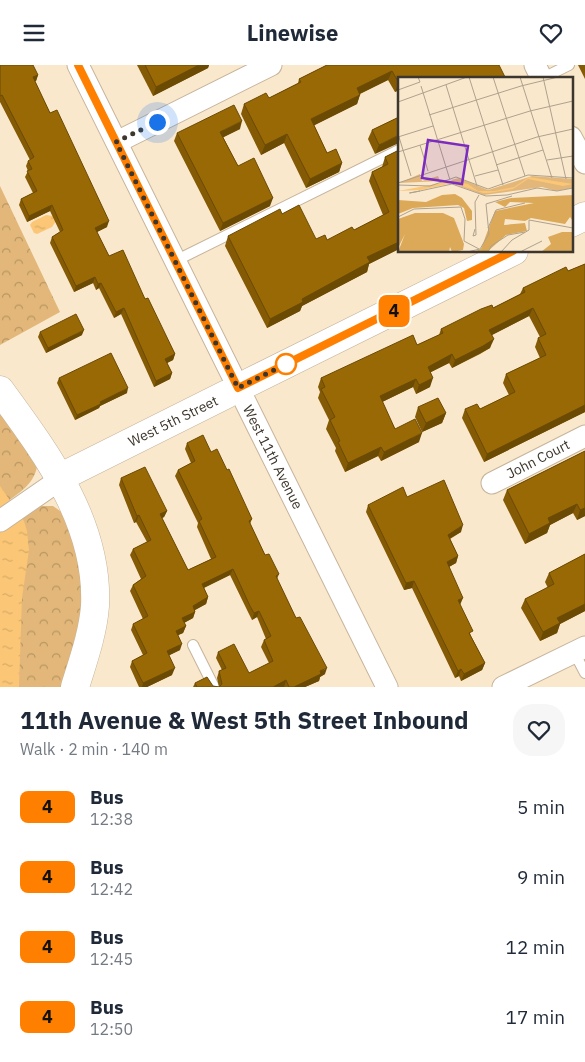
<!DOCTYPE html>
<html lang="en">
<head>
<meta charset="utf-8">
<style>
	:root { --surface:#fff; --page:#f6f6f7; --text:#1f2937; --muted:#747a83 }
	body { margin:0; font-family:"IBM Plex Sans",sans-serif; background:var(--page); color:var(--text); height:100vh; display:flex; flex-direction:column; font-size:19px; white-space:nowrap }
	* { box-sizing:border-box; margin:0 }
	p { font-size:16px; color:var(--muted) }
	.icon { flex:none; width:28px; height:28px; fill:none; stroke:currentColor; stroke-width:2; stroke-linecap:round; stroke-linejoin:round }
	.map { position:relative; height:622px; overflow:hidden }
	.details { display:flex; flex-direction:column; background:var(--surface); flex:1 }
	.details>* { flex:none }
	.badge { padding:0 10px; border-radius:8px; font-size:18px; line-height:32px }
	.you { position:absolute; width:25px; height:25px; margin:-12px; border:4px solid #fff; border-radius:50%; background:#1a73e8; box-shadow:0 0 0 8px #1a73e833 }
	.map>.badge { position:absolute; translate:-50% -50%; box-shadow:0 0 0 2px #fff }
	.round { display:grid; place-items:center; flex:none; width:52px; height:52px; border-radius:20px; background:var(--page) }
	.summary { display:flex; align-items:center; justify-content:space-between; height:85px; padding:0 20px }
	h1 { font-size:24px; font-weight:700; line-height:38px }
	ul { padding:0; list-style:none }
	li { display:flex; align-items:center; gap:15px; height:70px; padding:0 20px }
	li div { flex:1 }
	li b { display:block; font-size:19px }
	li em { font-style:normal }
	li .badge { min-width:55px; font-weight:700; text-align:center }
	header { display:flex; justify-content:space-between; align-items:center; height:65px; padding:0 20px; background:var(--surface); font-size:22px; font-weight:700 }
	.map>svg:first-child { display:block }
	.park { fill:url(#park-crowns) }
	.water { fill:url(#water-ripples) }
	.lines { fill:none; stroke-linecap:round; stroke-linejoin:round }
	.lane-casing { stroke:#c6b49b; stroke-width:12 }
	.street-casing { stroke:#c6b49b; stroke-width:23 }
	.secondary-casing { stroke:#c6b49b; stroke-width:29 }
	.lane { stroke:#fff; stroke-width:10 }
	.street { stroke:#fff; stroke-width:21 }
	.secondary { stroke:#fff; stroke-width:28 }
	.wall { fill:#845a05 }
	.shaded-wall { fill:#6b4a04 }
	.building { fill:#996906; stroke:#6b4a04 }
	.line-casing { stroke:#fff; stroke-width:11 }
	.line { stroke:#ff8000; stroke-width:8 }
	.walk { stroke:#3d362c; stroke-width:5; stroke-dasharray:0 9 }
	.stop-dot { fill:#fff; stroke:#ff8000; stroke-width:2.5 }
	.labels { text-anchor:middle; stroke-width:5; stroke-linejoin:round; paint-order:stroke }
	.street-label { font-size:14px; fill:#3d362c; stroke:#fff }
	.inset-road { fill:none; stroke:#aea18d; stroke-width:1 }
	.view { fill:#7b2cbf; fill-opacity:0.15; stroke:#7b2cbf; stroke-width:2.5 }
	.inset-edge { fill:none; stroke:#3d362c; stroke-width:2.5 }
</style>
</head>
<body>
<header><svg class="icon" aria-label="menu" viewBox="0 0 24 24"><path d="M4 6h16M4 12h16M4 18h16"/></svg>Linewise<svg class="icon" aria-label="heart" viewBox="0 0 24 24"><path d="M12 20l-8-8c-3-5 5-10 8-4 3-6 11-1 8 4z"/></svg></header>
<div class="map">
<svg width="585" height="622" viewBox="0 0 585 622">
	<defs>
		<pattern id="park-crowns" width="20" height="18" patternUnits="userSpaceOnUse" patternTransform="scale(1.25)"><rect width="20" height="18" fill="#e2b779"/><path d="M2 6a3 3 0 1 1 6 0M12 15a3 3 0 1 1 6 0" fill="none" stroke="#b89663"/></pattern>
		<pattern id="water-ripples" width="26" height="14" patternUnits="userSpaceOnUse" patternTransform="scale(1.25)"><rect width="26" height="14" fill="#fbc676"/><path d="M2 4q2-2 4 0t4 0M15 11q2-2 4 0t4 0" fill="none" stroke="#d8ab66"/></pattern>
	</defs>
	<rect width="100%" height="100%" fill="#fae8cd"/>
	<g class="park">
		<path d="M0,121L60,247L0,280Z"/>
		<path d="M0,341L37,402C33,422 15,430 0,442Z"/>
		<path d="M39,441H53L63,448L81,498L83,540L65,622H0V470Z"/>
	</g>
	<g class="water">
		<path d="M46,150L53,151L56,156L52,162L37,169L34,168L30,160L32,157Z"/>
		<path d="M0,421L24,456L27,466L29,485L22,533L19,622H0Z"/>
	</g>
	<g class="lines">
		<g class="lane-casing">
			<g id="lane">
				<path d="M541,14L569,0"/>
				<path d="M175,196L399,85"/>
				<path d="M193,580L214,622"/>
				<path d="M574,587L585,608"/>
			</g>
		</g>
		<g class="street-casing">
			<g id="street">
				<path d="M78,0L387,622"/>
				<path d="M535,0L542,14"/>
				<path d="M571,72L585,98"/>
				<path d="M117,77L271,0"/>
				<path d="M492,418L585,371"/>
				<path d="M0,456L71,407"/>
				<path d="M503,622L585,582"/>
			</g>
		</g>
		<g class="secondary-casing">
			<g id="secondary">
				<path d="M571,158L585,151"/>
				<path d="M250,317L514,186"/>
				<path d="M0,325C46,388 99,458 95,541C93,568 83,596 75,622"/>
				<path d="M71,407L227,329"/>
			</g>
		</g>
		<use href="#lane" class="lane"/>
		<use href="#street" class="street"/>
		<use href="#secondary" class="secondary"/>
	</g>
	<g class="wall">
		<path d="M0,0L38,10L36,16H34L107,162L97,167L109,191L145,234L175,289L173,295L167,298L172,308L170,314L154,322L121,249L114,253L99,223L96,225L93,218L74,227L50,178L52,172L60,167L50,146L27,157L19,140L21,134L33,128L25,112L28,106L26,101L28,96L30,95L0,37Z"/>
		<path d="M137,0H209L208,3L153,31Z"/>
		<path d="M327,0L506,14H399V25L395,27L388,15L360,29L357,39L314,60L327,88L342,98L339,107L306,123L284,78L261,90L241,49L244,39L269,33L298,18L299,14Z"/>
		<path d="M578,0H585V14Z"/>
		<path d="M399,52L375,89L368,74L372,65Z"/>
		<path d="M240,64L223,72L238,101L270,141L220,166L174,76L177,68Z"/>
		<path d="M399,85V184L369,199L367,207L302,241L300,246L267,263L225,181L228,171L282,149L316,174L327,175L354,165L383,150L369,116L372,107L382,102L385,92Z"/>
		<path d="M585,199V347L484,397L462,353L465,344H480L509,330L503,318L506,309L540,293L535,282L538,273L540,272L529,251L492,270L490,283L480,289L452,303L449,298L431,307L430,322L416,329L413,322L382,337L395,364L419,377L381,396L378,391L345,407L335,386L336,383L326,364L329,355L318,333L320,327L318,322L321,313L417,280L439,270L441,264L493,243L520,229L523,223L568,206Z"/>
		<path d="M40,267L82,270L46,288L38,272Z"/>
		<path d="M59,313L127,328L100,341L99,343L75,355L57,318Z"/>
		<path d="M418,342L446,348L442,358L422,367L415,352Z"/>
		<path d="M187,378L211,387L227,405L252,454L250,459L265,490L279,509L277,514L296,553L325,609L320,612L319,616L305,622H193L195,618L219,622L217,613L219,606L222,605L216,593L218,587L249,608L269,598L261,582L264,575L266,574L257,552L252,555L248,547L230,510L204,523L208,532L206,539L194,545L195,547L193,553L184,558L186,561L183,568L178,570L180,585L169,590L172,610L147,622H139L130,602L132,596L143,590L131,565L133,559L143,554L130,526L133,520L141,514L130,490L133,484L147,477L136,457L134,458L119,420L121,413L167,446L164,452L162,453L188,505L211,494L197,462L198,458L175,411L178,405L191,398L185,384Z"/>
		<path d="M585,386V451L577,455L573,448L550,460L547,468L525,479L503,435L507,425Z"/>
		<path d="M407,432L461,467L450,474L458,491L456,498L449,502L460,540L471,571L485,598L482,605L461,616L459,611L455,613L412,523L404,525L366,447L368,440Z"/>
		<path d="M585,489V546L560,559L557,568L540,576L521,543L525,534L548,523L545,517L549,508Z"/>
	</g>
	<g class="shaded-wall">
		<path d="M199,0H209L208,3L153,31L156,22Z"/>
		<path d="M392,6L388,15L353,32L357,23Z"/>
		<path d="M38,10L36,16L30,18L33,12Z"/>
		<path d="M399,18V25L395,27Z"/>
		<path d="M360,30L357,39L307,64L311,54Z"/>
		<path d="M242,56L240,64L218,75L220,67Z"/>
		<path d="M287,69L284,78L261,90L265,80Z"/>
		<path d="M399,70V78L375,89L379,80Z"/>
		<path d="M342,98L339,107L306,123L310,114Z"/>
		<path d="M273,133L270,141L220,166L223,158Z"/>
		<path d="M52,140L50,146L27,157L29,151Z"/>
		<path d="M109,156L107,162L93,169L95,163Z"/>
		<path d="M399,177V184L369,199L367,207L302,241L300,246L267,263L270,254L367,192Z"/>
		<path d="M95,212L93,218L74,227L76,221Z"/>
		<path d="M101,218L99,223L96,225L98,219Z"/>
		<path d="M124,243L121,249L114,253L116,247Z"/>
		<path d="M533,243L529,251L486,273L489,265Z"/>
		<path d="M84,265L82,270L46,288L48,283Z"/>
		<path d="M494,274L490,283L452,303L455,295Z"/>
		<path d="M175,289L173,295L163,300L165,294Z"/>
		<path d="M452,289L449,298L425,310L428,302Z"/>
		<path d="M172,308L170,314L154,322L156,316Z"/>
		<path d="M433,313L430,322L416,329L419,320Z"/>
		<path d="M416,314L413,322L376,340L380,331Z"/>
		<path d="M128,323L127,328L100,341L99,343L75,355L77,350L100,337Z"/>
		<path d="M585,340V347L484,397L487,389Z"/>
		<path d="M446,348L442,358L422,367L426,358Z"/>
		<path d="M422,368L419,377L381,396L384,387Z"/>
		<path d="M381,382L378,391L345,407L348,398Z"/>
		<path d="M577,439L573,448L550,460L547,468L525,479L529,469L548,453Z"/>
		<path d="M585,443V451L577,455L580,445Z"/>
		<path d="M167,446L164,452L158,455L160,449Z"/>
		<path d="M139,450L136,457L134,458L137,451Z"/>
		<path d="M463,460L461,467L445,476L448,470Z"/>
		<path d="M458,491L456,498L445,504L447,497Z"/>
		<path d="M233,504L230,510L199,525L202,519Z"/>
		<path d="M414,516L412,523L404,525L406,518Z"/>
		<path d="M208,532L206,539L190,548L193,541Z"/>
		<path d="M463,533L460,540L458,535Z"/>
		<path d="M585,539V546L560,559L557,568L540,576L543,567L557,553Z"/>
		<path d="M259,546L257,552L252,555L254,548Z"/>
		<path d="M195,547L193,553L180,560L182,553Z"/>
		<path d="M186,561L183,568L174,572L176,566Z"/>
		<path d="M182,579L180,585L164,593L167,586Z"/>
		<path d="M485,598L482,605L461,616L464,609Z"/>
		<path d="M175,603L172,610L147,622H142L143,618Z"/>
		<path d="M327,603L325,609L320,612L319,616L305,622H294Z"/>
		<path d="M461,604L459,611L455,613L458,606Z"/>
		<path d="M286,615L284,622H273Z"/>
	</g>
	<g class="building">
		<path d="M0,0H33L38,10L33,12L50,48L57,45L109,156L95,163L109,191L123,185L145,234L148,233L175,289L165,294L172,308L156,316L124,243L116,247L101,218L98,219L95,212L76,221L52,172L63,165L52,140L29,151L21,134L37,126L27,106L32,104L28,96L34,92L2,30L0,31Z"/>
		<path d="M145,0H199L156,22Z"/>
		<path d="M327,0H499L506,14H407V13L399,14V18L392,6L357,23L360,30L311,54L327,88L336,84L342,98L310,114L287,69L265,80L244,39L266,28L269,33L301,17L299,14Z"/>
		<path d="M234,40L242,56L220,67L238,101L254,93L273,133L223,158L177,68Z"/>
		<path d="M399,52V70L379,80L372,65Z"/>
		<path d="M399,85V177L367,192L370,197L302,234L303,237L270,254L228,171L280,144L282,149L299,140L316,174L325,170L327,175L352,162L354,165L389,147L372,107L388,99L385,92Z"/>
		<path d="M585,199V340L487,389L465,344L477,339L480,344L515,327L506,309L546,290L538,273L546,269L533,243L489,265L494,274L483,281L455,295L452,289L428,302L433,313L419,320L416,314L380,331L395,364L415,354L422,368L384,387L381,382L348,398L338,377L340,376L330,355L335,352L321,324L325,322L321,313L413,270L417,280L443,268L441,264L481,244L492,240L493,243L525,227L523,223L566,202L568,206Z"/>
		<path d="M76,249L84,265L48,283L40,267Z"/>
		<path d="M111,288L128,323L100,337L101,339L77,350L59,313Z"/>
		<path d="M438,333L446,348L426,358L418,342Z"/>
		<path d="M203,370L211,387L217,384L227,405L229,404L252,454L249,456L265,490L269,489L279,509L276,511L296,553L300,552L327,603L320,606L321,609L294,622H289L286,615L273,622H197L195,618L207,612L213,621L219,622L222,619L219,606L226,603L218,587L234,579L249,608L273,596L264,575L271,571L259,546L254,548L250,541L233,504L202,519L208,532L193,541L195,547L182,553L186,561L176,566L182,579L167,586L175,603L143,618L132,596L147,588L133,559L148,551L133,520L146,511L133,484L151,475L139,450L137,451L121,413L145,402L167,446L160,449L188,505L216,492L199,456L202,454L178,405L195,396L187,378Z"/>
		<path d="M585,386V443L580,445L577,439L548,453L550,458L529,469L507,425Z"/>
		<path d="M444,415L463,460L448,470L458,491L447,497L463,533L458,535L473,566L469,568L485,598L464,609L461,604L458,606L414,516L406,518L368,440L403,422L407,432Z"/>
		<path d="M585,489V539L557,553L560,558L543,567L525,534L554,519L549,508Z"/>
	</g>
	<g class="lines">
		<g class="line-casing">
			<path id="line" d="M78,0L238,323L513,186"/>
		</g>
		<use href="#line" class="line"/>
		<path class="walk" d="M157,57L116,77L238,323L286,299"/>
	</g>
	<circle class="stop-dot" cx="286" cy="299" r="10"/>
	<g class="labels">
		<g class="street-label">
			<text transform="translate(173 356) rotate(-26)" y="5">West 5th Street</text>
			<text transform="translate(273 392) rotate(63)" y="5">West 11th Avenue</text>
			<text transform="translate(538 394) rotate(-27)" y="5">John Court</text>
		</g>
	</g>
	<g transform="translate(398 12)">
		<rect width="175" height="175" fill="#fae8cd"/>
		<path d="M57,117L64,121L74,134V143L69,144L66,131L60,128L15,131L0,137V123L28,125L44,118ZM175,118V144L172,140L167,147L133,141L127,144L107,142L106,148L127,146L129,154L108,158L89,175H75L83,172L97,134L136,126L112,125L107,130L97,125L113,121ZM17,136H45L56,141L66,167L65,173L54,175L52,170L51,175H0L7,157L0,171V142ZM164,155H175V175H143L153,167L150,160Z" fill="#dca959"/>
		<path d="M22,97L24,104L40,99L42,104L1,106ZM134,99L175,102V111L158,114L144,110L86,118L56,107L53,103L61,101L90,113Z" fill="#e2b779"/>
		<path d="M131,100L175,107L165,109L130,102L115,112L91,116H85L55,106L23,113L0,114L54,104L70,107L80,114H96L116,110Z" fill="#fbc676"/>
		<path class="inset-road" d="M71,0L105,108M95,0L127,99M122,0L154,101M145,0L168,102M48,8L79,109M23,9L52,103M0,13L22,5L20,0M0,25L69,0M31,38L123,9L160,0M0,60L35,49M1,60L13,99M22,68L30,94M0,75L132,34L175,24M149,83L175,79M98,88L145,73M77,99L100,93M0,106L139,60L175,52M54,107L88,119L109,118L139,111L159,114L175,111M0,108L32,109L58,100L90,112L130,98L175,101M22,114L54,107M11,116L22,114L12,116M0,140L16,132L63,130L67,142L66,164L81,172M90,151L98,133L127,126M77,152L75,159L78,158L77,125L81,118M69,175L82,172L91,157L88,127L114,119M90,175L93,169L110,158L127,155M103,175L114,163L131,153V143L175,151M122,175L144,164"/>
		<path class="view" d="M30,63L70,69L64,107L24,101Z"/>
		<rect width="175" height="175" class="inset-edge"/>
	</g>
</svg>
<div class="you" style="left:157px;top:57px"></div>
<b class="badge" style="left:394px;top:246px;background:#ff8000;color:#111">4</b>
</div>
<section class="details">
<div class="summary"><div><h1>11th Avenue &amp; West 5th Street Inbound</h1><p>Walk · 2 min · 140 m</p></div><a class="round"><svg class="icon" aria-label="heart" viewBox="0 0 24 24"><path d="M12 20l-8-8c-3-5 5-10 8-4 3-6 11-1 8 4z"/></svg></a></div>
<ul>
<li><span class="badge" style="background:#ff8000;color:#111">4</span><div><b>Bus</b><p>12:38</p></div><em>5 min</em></li>
<li><span class="badge" style="background:#ff8000;color:#111">4</span><div><b>Bus</b><p>12:42</p></div><em>9 min</em></li>
<li><span class="badge" style="background:#ff8000;color:#111">4</span><div><b>Bus</b><p>12:45</p></div><em>12 min</em></li>
<li><span class="badge" style="background:#ff8000;color:#111">4</span><div><b>Bus</b><p>12:50</p></div><em>17 min</em></li>
</ul>
</section>
</body>
</html>
